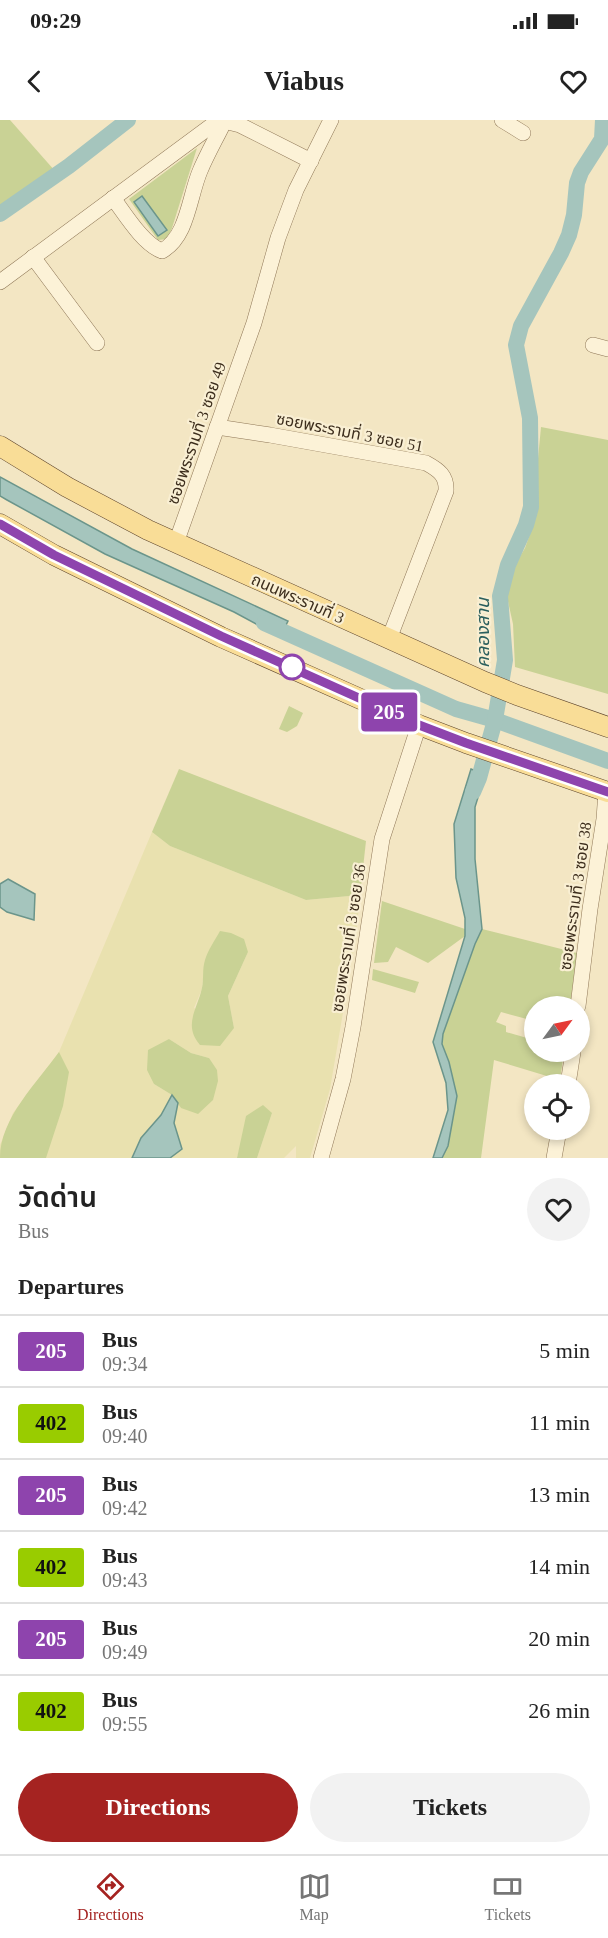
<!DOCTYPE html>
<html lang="en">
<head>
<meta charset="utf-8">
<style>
	:root { --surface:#fff; --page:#f2f2f2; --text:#222; --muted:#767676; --line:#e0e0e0; --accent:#a52321 }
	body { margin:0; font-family:"Times New Roman","Noto Sans Thai",serif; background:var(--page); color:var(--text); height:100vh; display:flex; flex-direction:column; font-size:22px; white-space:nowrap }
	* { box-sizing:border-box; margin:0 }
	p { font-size:20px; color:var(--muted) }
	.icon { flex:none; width:33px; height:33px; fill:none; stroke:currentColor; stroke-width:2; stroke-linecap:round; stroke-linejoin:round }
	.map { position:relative; height:1038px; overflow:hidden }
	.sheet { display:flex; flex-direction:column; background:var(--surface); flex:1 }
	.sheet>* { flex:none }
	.badge { padding:0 12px; border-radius:4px; font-size:21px; line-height:39px }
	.needle { width:39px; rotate:57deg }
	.controls { position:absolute; left:524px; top:876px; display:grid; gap:12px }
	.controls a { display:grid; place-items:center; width:66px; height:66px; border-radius:50%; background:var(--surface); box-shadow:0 3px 9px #0003; font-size:30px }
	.map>.badge { position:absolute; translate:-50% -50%; box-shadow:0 0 0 3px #fff }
	h2 { padding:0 18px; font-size:22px; line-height:54px }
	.round { display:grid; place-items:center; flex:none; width:63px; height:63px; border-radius:32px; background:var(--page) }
	.head { display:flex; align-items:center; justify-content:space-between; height:102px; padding:0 18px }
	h1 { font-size:28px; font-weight:600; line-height:45px }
	.cta { display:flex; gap:12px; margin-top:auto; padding:12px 18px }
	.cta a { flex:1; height:69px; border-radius:36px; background:var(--accent); color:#fff; font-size:24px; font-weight:600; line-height:69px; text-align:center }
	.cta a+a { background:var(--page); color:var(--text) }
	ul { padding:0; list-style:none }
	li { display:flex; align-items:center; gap:18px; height:72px; padding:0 18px; border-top:2px solid var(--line) }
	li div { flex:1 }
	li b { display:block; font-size:22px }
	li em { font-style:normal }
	li .badge { min-width:66px; font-weight:700; text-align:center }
	.status { display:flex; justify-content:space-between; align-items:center; height:42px; padding:0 30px; background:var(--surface); direction:ltr }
	.status svg { height:16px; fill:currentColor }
	header { display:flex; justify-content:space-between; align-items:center; height:78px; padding:0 18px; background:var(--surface); font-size:27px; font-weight:600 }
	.dock { display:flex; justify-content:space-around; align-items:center; height:84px; border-top:2px solid var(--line); background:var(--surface); font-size:16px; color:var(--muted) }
	.dock a { display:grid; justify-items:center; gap:3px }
	.dock .on { color:var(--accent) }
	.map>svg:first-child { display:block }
	.farmland { fill:#e9e1af; fill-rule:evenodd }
	.green { fill:#c9d295 }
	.water { fill:#a5c5bd; stroke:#6b958b; stroke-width:1.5 }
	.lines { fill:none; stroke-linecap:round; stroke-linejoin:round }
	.canal { stroke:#a5c5bd; stroke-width:16 }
	.minor-casing { stroke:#8f7757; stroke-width:16 }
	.major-casing { stroke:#5d442c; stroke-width:21 }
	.minor { stroke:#fcf2d7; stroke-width:15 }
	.major { stroke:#f9dd97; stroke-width:20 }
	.line-casing { stroke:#fff; stroke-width:14 }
	.line { stroke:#8e44ad; stroke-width:9 }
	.stop-dot { fill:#fff; stroke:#8e44ad; stroke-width:3 }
	.labels { text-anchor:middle; stroke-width:4.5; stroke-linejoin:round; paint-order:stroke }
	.street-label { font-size:16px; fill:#3d2e1d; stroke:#f9efd3 }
	.water-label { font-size:18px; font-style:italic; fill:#2b5f5d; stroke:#f9efd3 }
</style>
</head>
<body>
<div class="status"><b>09:29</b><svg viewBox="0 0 49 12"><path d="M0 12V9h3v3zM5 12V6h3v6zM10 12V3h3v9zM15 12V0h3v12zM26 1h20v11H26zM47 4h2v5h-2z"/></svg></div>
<header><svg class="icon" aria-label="back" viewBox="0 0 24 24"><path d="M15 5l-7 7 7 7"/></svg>Viabus<svg class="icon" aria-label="heart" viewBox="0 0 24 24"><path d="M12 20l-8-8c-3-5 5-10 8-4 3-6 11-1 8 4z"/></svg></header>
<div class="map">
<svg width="608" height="1038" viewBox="0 0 608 1038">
	<rect width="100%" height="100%" fill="#f3e6c3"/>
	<path class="farmland" d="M152,712L170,726L306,780L360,775L356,816L330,969L310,1038H296V1026L284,1038H257L272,993L239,1031L237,1038H170L182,1029L174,1003L178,983L181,988L209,938L191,933L169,919L154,964L172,975L161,995L152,1004L135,1029L132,1038H0V1025L13,993L59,932ZM248,832L228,876L234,908L194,888L202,869L205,840Z"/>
	<g class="green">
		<path d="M0,0H10L55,51L0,88Z"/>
		<path d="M197,28L172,108L167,119L158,120L129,79Z"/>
		<path d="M541,307L608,320V574L515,547L513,504L507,477L515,445L525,428L535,400L537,349Z"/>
		<path d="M289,586L303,593L297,606L287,612L279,609Z"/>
		<path d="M179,649L366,721L360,775L306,780L170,726L152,712Z"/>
		<path d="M382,781L465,809V816L428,843L396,827L388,842L374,843Z"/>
		<path d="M482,809L577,833L570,886H534V901L501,892L496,902L506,906V912L534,920V932H564L560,960L494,940L481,1038H442L448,1026L457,976L449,942L442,924L443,914L475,824Z"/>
		<path d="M220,811L231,813L244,819L248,832L228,876L234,908L220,926L200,925C183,905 197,890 202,868C204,859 202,849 205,840C208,830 215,820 220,811Z"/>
		<path d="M373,849L419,862L415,873L372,860Z"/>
		<path d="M169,919L191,933L209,938L217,950L218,961L213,980L198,994L181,988L172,975L154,964L147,950L148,930Z"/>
		<path d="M59,932L69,952L63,986L46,1038H0C0,998 37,963 59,932Z"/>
		<path d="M263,985L272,993L257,1038H237L246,996Z"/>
	</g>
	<g class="water">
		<path d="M142,76L167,110L158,116L134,82Z"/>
		<path d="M0,357L132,429L288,501L280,517L234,492L105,434L7,380L0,376Z"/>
		<path d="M471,649L485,655L475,687V739L482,809L475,824L443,914L442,924L449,942L457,976L448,1026L442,1038H433L448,990L446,963L433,922L465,816V798L456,758L454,704Z"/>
		<path d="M8,759L35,774L34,800L7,792L0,787V764Z"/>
		<path d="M172,975L178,983L174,1003L182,1029L170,1038H132L141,1018L161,995Z"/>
	</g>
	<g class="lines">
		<g class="canal">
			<path d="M0,94L69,46L128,0"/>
			<path d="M264,503L456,589L495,600L608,641"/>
			<path d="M473,672L479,658L495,600L505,540L500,476L508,445L526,405L531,387L530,298L516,225L521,206L561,133L569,115L574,95L577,63L581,52L602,19L603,0"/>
		</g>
		<g class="minor-casing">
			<g id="minor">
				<path d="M502,0L523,13"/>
				<path d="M113,78C125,94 143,124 162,131C188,116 189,77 200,51C207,34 217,17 225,0"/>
				<path d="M33,137L97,223"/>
				<path d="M0,162L215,3L224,1L240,5L311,41"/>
				<path d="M593,225L608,229"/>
				<path d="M217,307L270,315L426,343C439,350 447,356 446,371L389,519"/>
				<path d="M176,423L254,203L278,118L296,70L331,0"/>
				<path d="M578,886L590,789L604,699L606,671"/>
				<path d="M568,964L573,932"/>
				<path d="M321,1038L343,959L353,907L382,719L419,605"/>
				<path d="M554,1038L559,1010"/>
			</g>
		</g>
		<g class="major-casing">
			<g id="major">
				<path d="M0,326L67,367L148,410L485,562L517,575L608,607"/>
				<path d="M0,404L54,435L221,517L419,605L466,623L608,672"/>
			</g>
		</g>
		<use href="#minor" class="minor"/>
		<use href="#major" class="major"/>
	</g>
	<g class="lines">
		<g class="line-casing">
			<path id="line" d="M0,404L54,435L221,516L419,605L466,623L608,672"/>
		</g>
		<use href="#line" class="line"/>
	</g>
	<circle class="stop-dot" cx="292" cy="547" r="12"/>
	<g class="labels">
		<g class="street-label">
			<text transform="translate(350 312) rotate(11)" y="6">ซอยพระรามที่ 3 ซอย 51</text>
			<text transform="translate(196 313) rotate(-71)" y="6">ซอยพระรามที่ 3 ซอย 49</text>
			<text transform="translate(298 478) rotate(24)" y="6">ถนนพระรามที่ 3</text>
			<text transform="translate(575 776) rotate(-82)" y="6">ซอยพระรามที่ 3 ซอย 38</text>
			<text transform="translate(348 818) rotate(-81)" y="6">ซอยพระรามที่ 3 ซอย 36</text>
		</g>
		<g class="water-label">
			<text transform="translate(483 513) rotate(-90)" y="6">คลองสาน</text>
		</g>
	</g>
</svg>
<div class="controls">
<a><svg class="needle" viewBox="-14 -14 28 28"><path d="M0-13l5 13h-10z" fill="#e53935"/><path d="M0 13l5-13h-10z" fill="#767676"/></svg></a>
<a><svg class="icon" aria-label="locate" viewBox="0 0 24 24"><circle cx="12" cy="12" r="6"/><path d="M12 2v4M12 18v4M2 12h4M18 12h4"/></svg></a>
</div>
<b class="badge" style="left:389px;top:592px;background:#8e44ad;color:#fff">205</b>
</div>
<section class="sheet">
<div class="head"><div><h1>วัดด่าน</h1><p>Bus</p></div><a class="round"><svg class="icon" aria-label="heart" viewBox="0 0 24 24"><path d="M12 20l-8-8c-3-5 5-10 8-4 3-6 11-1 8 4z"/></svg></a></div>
<h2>Departures</h2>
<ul>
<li><span class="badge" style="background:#8e44ad;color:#fff">205</span><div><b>Bus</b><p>09:34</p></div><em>5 min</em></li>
<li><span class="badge" style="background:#9c0;color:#111">402</span><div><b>Bus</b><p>09:40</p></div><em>11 min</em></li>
<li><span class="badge" style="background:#8e44ad;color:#fff">205</span><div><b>Bus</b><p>09:42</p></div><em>13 min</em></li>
<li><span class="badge" style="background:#9c0;color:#111">402</span><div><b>Bus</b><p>09:43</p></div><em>14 min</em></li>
<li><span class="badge" style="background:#8e44ad;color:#fff">205</span><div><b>Bus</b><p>09:49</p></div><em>20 min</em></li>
<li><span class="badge" style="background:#9c0;color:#111">402</span><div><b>Bus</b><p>09:55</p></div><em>26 min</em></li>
</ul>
<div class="cta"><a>Directions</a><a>Tickets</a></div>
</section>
<nav class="dock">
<a class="on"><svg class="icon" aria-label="directions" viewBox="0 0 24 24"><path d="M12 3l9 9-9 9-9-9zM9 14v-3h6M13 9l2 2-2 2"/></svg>Directions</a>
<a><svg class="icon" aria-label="map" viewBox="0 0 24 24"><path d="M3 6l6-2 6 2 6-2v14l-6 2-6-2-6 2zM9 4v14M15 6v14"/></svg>Map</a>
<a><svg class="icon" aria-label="tickets" viewBox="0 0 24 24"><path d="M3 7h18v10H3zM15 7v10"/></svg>Tickets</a>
</nav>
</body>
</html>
